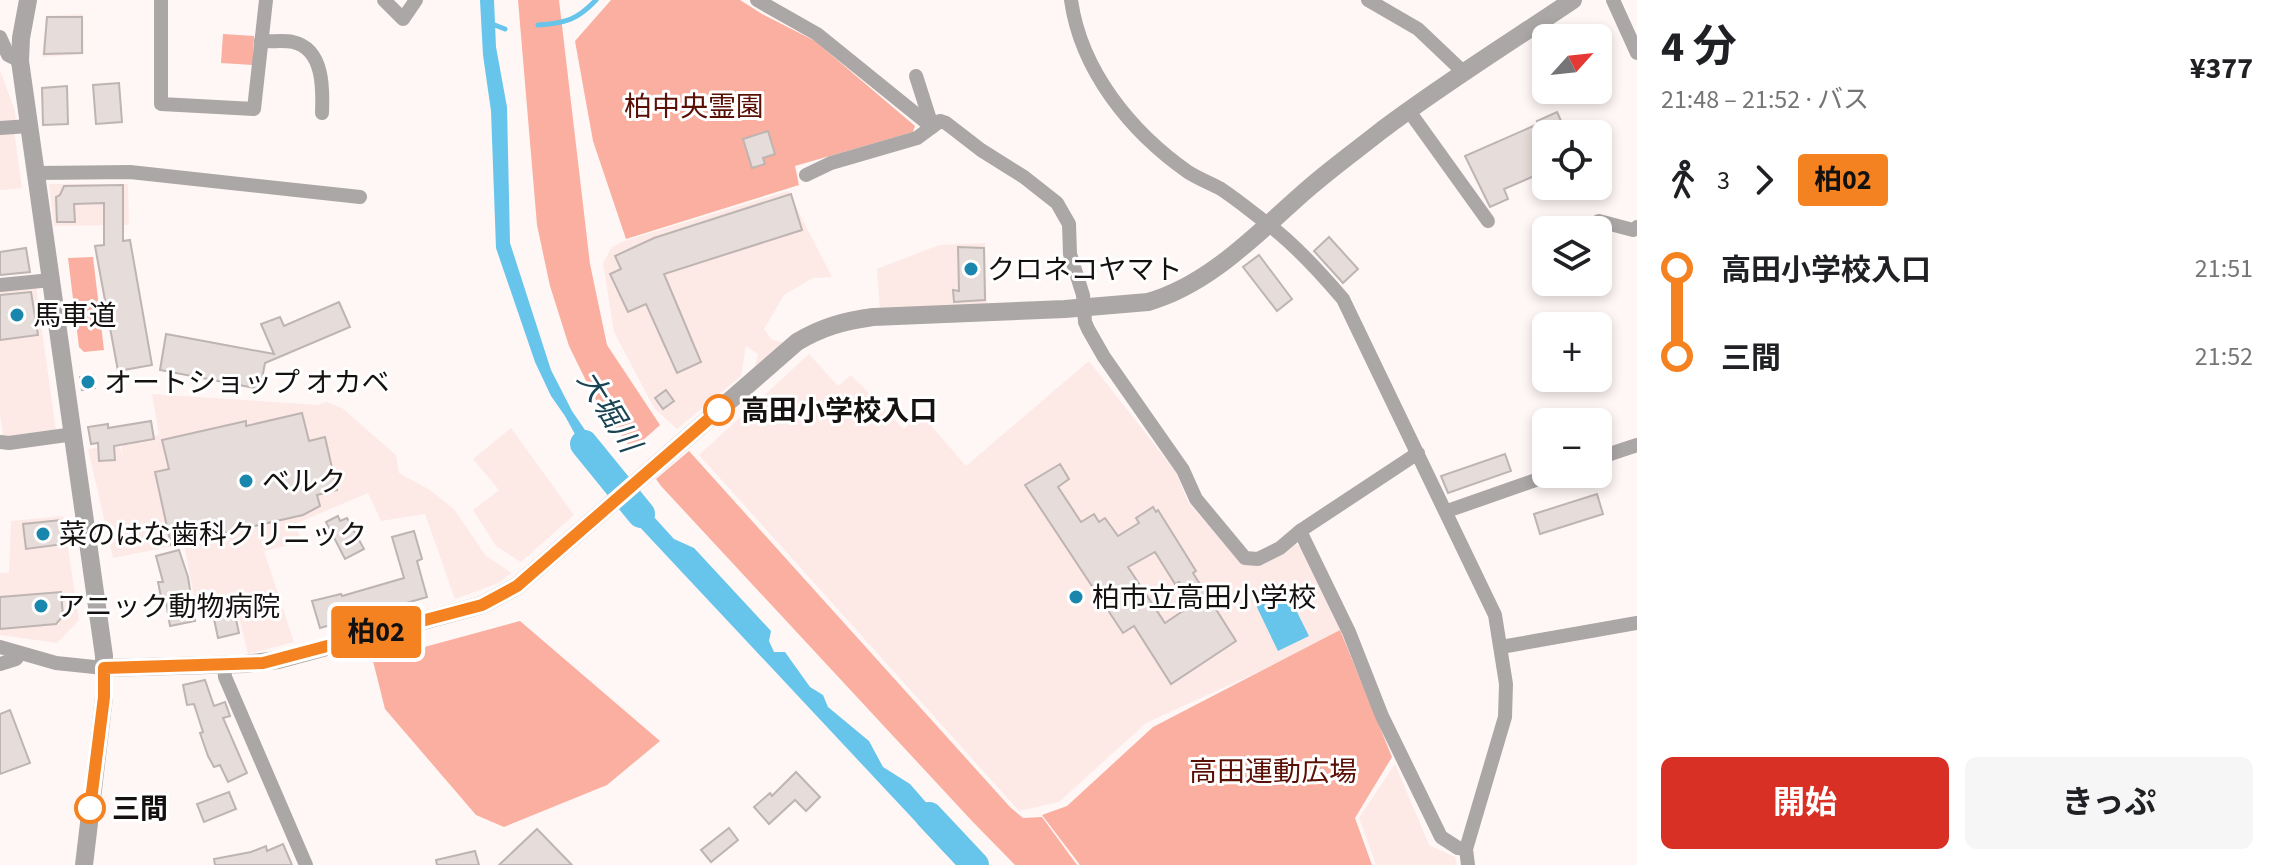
<!DOCTYPE html>
<html lang="ja">
<head>
<meta charset="utf-8">
<style>
	:root { --surface:#fff; --page:#f6f6f6; --text:#202124; --muted:#757577; --accent:#d93025 }
	body { margin:0; font-family:"Source Sans 3","Noto Sans JP",sans-serif; background:var(--page); color:var(--text); height:100vh; display:flex; flex-direction:column; font-size:30px; white-space:nowrap }
	* { box-sizing:border-box; margin:0 }
	p { font-size:26px; color:var(--muted) }
	.icon { flex:none; width:44px; height:44px; fill:none; stroke:currentColor; stroke-width:2; stroke-linecap:round; stroke-linejoin:round }
	.map { position:relative; flex:1; overflow:hidden }
	.side { display:flex; flex-direction:column; background:var(--surface); width:640px }
	.side>* { flex:none }
	.badge { padding:0 16px; border-radius:6px; font-size:28px; line-height:52px }
	.needle { width:52px; rotate:63deg }
	.controls { position:absolute; left:1532px; top:24px; display:grid; gap:16px }
	.controls a { display:grid; place-items:center; width:80px; height:80px; border-radius:12px; background:var(--surface); box-shadow:0 4px 12px #0003; font-size:40px }
	.map>.badge { position:absolute; translate:-50% -50%; box-shadow:0 0 0 4px #fff }
	.legs { display:flex; align-items:center; gap:12px; height:88px; padding:0 24px; font-size:26px }
	.legs p { margin-inline-start:auto }
	.head { display:flex; align-items:center; justify-content:space-between; height:136px; padding:0 24px }
	h1 { font-size:44px; font-weight:700; line-height:60px }
	.primary-button { display:flex; gap:16px; margin-top:auto; padding:16px 24px }
	.primary-button a { flex:1; height:92px; border-radius:12px; background:var(--accent); color:#fff; font-size:32px; font-weight:700; line-height:92px; text-align:center }
	.primary-button a+a { background:var(--page); color:var(--text) }
	ul { padding:0 24px; list-style:none }
	li { display:flex; align-items:center; gap:28px; height:88px; font-size:30px }
	li i { display:grid; place-items:center; width:12px; height:100%; margin:0 10px; background:currentColor }
	li i::after { content:''; width:20px; height:20px; margin:-10px; border:6px solid; border-radius:50%; background:var(--surface) }
	li p { margin-inline-start:auto }
	li:first-child i { background:linear-gradient(#0000 50%,currentColor 0) }
	li:last-child i { background:linear-gradient(currentColor 50%,#0000 0) }
	main { display:flex; flex:1; min-height:0 }
	.map>svg:first-child { display:block }
	.built { fill:#fdeae6 }
	.green { fill:#faafa0 }
	.water { fill:#67c4eb }
	.lines { fill:none; stroke-linecap:round; stroke-linejoin:round }
	.stream { stroke:#67c4eb; stroke-width:5 }
	.river { stroke:#67c4eb; stroke-width:28 }
	.building { fill:#e6dcda; stroke:#beb4b2; stroke-width:2; fill-rule:evenodd }
	.minor { stroke:#aba7a6; stroke-width:14 }
	.tertiary { stroke:#aba7a6; stroke-width:18 }
	.line-1-casing { stroke:#fff; stroke-width:18 }
	.line-1 { stroke:#f58220; stroke-width:12 }
	.poi-dot { fill:#1886ad; stroke:#fff; stroke-width:3 }
	.stop-1-dot { fill:#fff; stroke:#f58220; stroke-width:4 }
	.labels { text-anchor:middle; stroke-width:6; stroke-linejoin:round; paint-order:stroke }
	.park-label { font-size:28px; fill:#5a1005; stroke:#fff }
	.poi-label { font-size:28px; fill:#141110; stroke:#fff; text-anchor:start }
	.stop-label { font-size:28px; font-weight:bold; fill:#141110; stroke:#fff; text-anchor:start }
	.water-label { font-size:30px; font-style:italic; fill:#1a4354; stroke:#fff }
</style>
</head>
<body>
<main>
<div class="map">
<svg width="1637" height="865" viewBox="0 0 1637 865">
	<rect width="100%" height="100%" fill="#fef7f6"/>
	<g class="built">
		<path d="M83,14L84,54L42,57L46,16Z"/>
		<path d="M0,70L15,111L16,123L0,124Z"/>
		<path d="M14,131L22,188L0,190V133Z"/>
		<path d="M49,184H128L129,225L54,226Z"/>
		<path d="M788,191L832,277L813,278L784,295L764,329L772,340L786,343L755,366L758,354L746,346L741,376L677,429L654,408L614,332L603,263L612,247L624,241Z"/>
		<path d="M985,243L987,307L880,312L877,269L939,245Z"/>
		<path d="M36,286L56,432L3,437L0,413V292Z"/>
		<path d="M809,354L838,386L851,375L904,429L921,414L966,466L1089,361L1176,472L1188,502L1238,560L1268,561L1296,544L1303,548L1340,630L1260,671L1146,723L1059,802L1019,811L699,455Z"/>
		<path d="M152,394L319,405L326,402L342,408L396,455L399,473L430,490L454,509L486,556L512,573L496,584L455,599L425,514L381,521L368,493L295,524L302,542L264,551L294,642L248,654L236,605L197,613L184,544L113,558L88,449L119,444L123,459L121,444L159,435Z"/>
		<path d="M511,428L574,515L521,562L496,546L473,510L499,490L473,459Z"/>
		<path d="M63,516L79,620L57,643L0,635V573H9L11,521Z"/>
		<path d="M1395,764L1429,845L1455,857L1457,865H1376L1359,818Z"/>
	</g>
	<g class="green">
		<path d="M518,0H559L590,264L607,345L660,425L632,450L594,397L569,346L550,286L537,225Z"/>
		<path d="M611,0H740L762,14L815,41L915,126L913,132L795,166L799,185L626,239L593,141L575,41Z"/>
		<path d="M223,34L254,36L253,65L221,63Z"/>
		<path d="M93,257L104,350L84,352L79,347L68,258Z"/>
		<path d="M689,451L1010,807L1023,818L1042,817L1077,865H1015L972,821L661,486L656,479Z"/>
		<path d="M520,621L660,741L607,785L504,827L476,815L385,709L373,661Z"/>
		<path d="M1340,630L1392,757L1355,818L1372,865H1080L1042,815L1067,806L1153,727Z"/>
	</g>
	<g class="water">
		<path d="M480,0H494L496,47L507,107L510,243L551,370L572,411L611,468L599,478L565,416L551,396L535,362L496,248L491,111L483,55Z"/>
		<path d="M633,494L674,539L694,548L771,631L769,641L774,652H785L810,687L823,695L828,707L869,741L883,767L910,784L958,839L945,853L620,506Z"/>
		<path d="M1282,582L1309,636L1278,651L1252,597Z"/>
	</g>
	<g class="lines">
		<g class="stream">
			<path d="M492,24L505,29"/>
			<path d="M538,25C566,23 577,20 596,0"/>
		</g>
		<g class="river">
			<path d="M584,444L641,514"/>
			<path d="M929,816L975,865"/>
		</g>
	</g>
	<g class="building">
		<path d="M47,17H82V53L44,54Z"/>
		<path d="M119,83L122,122L96,124L93,85Z"/>
		<path d="M67,86L68,124L43,125L42,88Z"/>
		<path d="M1557,112L1567,134H1546V171L1504,189L1508,199L1490,207L1465,156L1538,124L1537,121Z"/>
		<path d="M768,131L775,154L763,158L765,164L752,168L743,139Z"/>
		<path d="M123,185V241L130,240L152,365L118,371L95,246L104,245V203L74,204L75,222H57L56,197L60,195L64,186Z"/>
		<path d="M791,194L802,230L664,274L701,362L677,373L646,304L628,312L610,274L621,269L615,256L654,238Z"/>
		<path d="M1329,237L1358,269L1343,283L1314,251Z"/>
		<path d="M958,247L984,248L985,300L954,302L953,290L959,291Z"/>
		<path d="M26,248L30,272L0,275V252Z"/>
		<path d="M1259,255L1292,299L1277,311L1243,267Z"/>
		<path d="M31,292L38,335L0,340V295Z"/>
		<path d="M339,302L350,327L265,363L260,389L160,370L166,334L274,354L261,324L280,317L284,326Z"/>
		<path d="M93,375L95,388L82,390L80,377Z"/>
		<path d="M666,390L674,401L663,409L655,398Z"/>
		<path d="M302,413L309,441L325,437L337,490L317,495L320,506L303,515L171,545L155,472L169,469L162,440L246,421V426Z"/>
		<path d="M151,421L154,439L114,446L115,460L99,461L98,443L91,444L88,427L108,424V428Z"/>
		<path d="M1505,454L1511,471L1448,493L1441,476Z"/>
		<path d="M1060,464L1069,479L1058,487L1081,522L1094,514L1099,522L1105,518L1118,536L1139,523L1136,518L1153,507L1156,512L1158,510L1196,571L1193,573L1236,641L1171,684L1134,626L1123,633L1025,485ZM1155,552L1175,584L1179,582L1193,604L1165,623L1128,567Z"/>
		<path d="M1597,494L1603,514L1540,534L1534,514Z"/>
		<path d="M338,516L340,521L347,518L364,549L345,559L326,522Z"/>
		<path d="M61,520L64,544L26,549L23,524Z"/>
		<path d="M414,531L422,559L417,561L427,597L320,628L312,601L341,594L342,596L404,578L392,537Z"/>
		<path d="M179,550L188,577L195,621L170,626L166,601L162,602L158,582H163L156,556Z"/>
		<path d="M61,592L63,616L56,624L0,629V597Z"/>
		<path d="M234,610L239,633L218,638L213,614Z"/>
		<path d="M205,680L214,706L225,702L230,716L223,718L247,773L228,782L220,765L214,767L208,756L200,733L203,732L194,704L187,705L183,685Z"/>
		<path d="M10,710L30,763L0,774V714Z"/>
		<path d="M796,772L820,797L806,811L795,800L769,824L754,807L770,793L772,796Z"/>
		<path d="M229,792L236,809L204,822L197,804Z"/>
		<path d="M729,828L738,840L711,862L701,850Z"/>
		<path d="M537,829L572,865H499Z"/>
		<path d="M283,844L292,865H215L214,859L251,852L266,846L267,851Z"/>
		<path d="M475,851L479,865H437L436,860Z"/>
	</g>
	<g class="lines">
		<g class="minor">
			<path d="M161,0V104L254,109L266,0"/>
			<path d="M384,0L403,19L416,0"/>
			<path d="M757,0L817,34L932,127"/>
			<path d="M1071,0C1081,71 1131,132 1188,172C1199,179 1210,183 1221,189C1236,199 1251,211 1265,222C1294,243 1320,272 1343,299L1495,615L1506,684L1505,717L1466,849L1468,865"/>
			<path d="M1368,0L1418,29L1458,67L1462,75"/>
			<path d="M1613,0L1637,53"/>
			<path d="M0,37L8,55L20,61"/>
			<path d="M261,41C271,42 283,40 293,42C324,49 323,89 322,113"/>
			<path d="M916,76L932,126"/>
			<path d="M1409,111L1488,221"/>
			<path d="M0,128L29,126"/>
			<path d="M37,173L130,172L360,197"/>
			<path d="M806,175L831,163L917,138L940,121L946,123L981,150L1024,177L1057,203L1069,224L1070,254L1083,295L1085,322L1088,329L1104,357L1183,470L1196,499L1245,558L1258,559L1280,548L1300,531L1418,453"/>
			<path d="M1581,230L1599,221L1633,230L1637,227"/>
			<path d="M1541,249L1546,247"/>
			<path d="M0,285L51,280"/>
			<path d="M0,442L9,443L74,434"/>
			<path d="M1598,458L1637,445"/>
			<path d="M1447,511L1553,474"/>
			<path d="M1300,531L1349,632L1382,716L1441,837L1458,848L1466,849"/>
			<path d="M0,647L56,663L104,668"/>
			<path d="M1501,647L1637,623"/>
			<path d="M0,664L16,659L20,654"/>
			<path d="M224,665L225,677L306,865"/>
		</g>
		<g class="tertiary">
			<path d="M28,0L21,38L20,61L104,656V697L84,865"/>
			<path d="M104,668L245,664L278,660L482,605L517,586L797,342C822,327 844,321 873,317L1065,309L1148,302C1212,284 1261,229 1310,187C1333,167 1358,149 1382,130C1443,84 1509,43 1573,0"/>
		</g>
	</g>
	<g class="lines">
		<g class="line-1-casing">
			<path id="line-1" d="M90,808L104,697V668L263,663L482,605L517,586L719,410"/>
		</g>
		<use href="#line-1" class="line-1"/>
	</g>
	<g class="poi-dot">
		<circle cx="971" cy="269" r="8"/>
		<circle cx="17" cy="315" r="8"/>
		<circle cx="88" cy="382" r="8"/>
		<circle cx="246" cy="481" r="8"/>
		<circle cx="43" cy="534" r="8"/>
		<circle cx="1076" cy="597" r="8"/>
		<circle cx="41" cy="606" r="8"/>
	</g>
	<g class="stop-1-dot">
		<circle cx="719" cy="410" r="14"/>
		<circle cx="90" cy="808" r="14"/>
	</g>
	<g class="labels">
		<g class="park-label">
			<text x="694" y="116">柏中央霊園</text>
			<text x="1273" y="781">高田運動広場</text>
		</g>
		<g class="poi-label">
			<text x="987" y="279">クロネコヤマト</text>
			<text x="33" y="325">馬車道</text>
			<text x="104" y="392">オートショップ オカベ</text>
			<text x="262" y="491">ベルク</text>
			<text x="59" y="544">菜のはな歯科クリニック</text>
			<text x="1092" y="607">柏市立高田小学校</text>
			<text x="57" y="616">アニック動物病院</text>
		</g>
		<g class="stop-label">
			<text x="741" y="420">高田小学校入口</text>
			<text x="112" y="818">三間</text>
		</g>
		<g class="water-label">
			<text transform="translate(609 411) rotate(58)" y="10">大堀川</text>
		</g>
	</g>
</svg>
<div class="controls">
<a><svg class="needle" viewBox="-14 -14 28 28"><path d="M0-13l5 13h-10z" fill="#e53935"/><path d="M0 13l5-13h-10z" fill="#757577"/></svg></a>
<a><svg class="icon" aria-label="locate" viewBox="0 0 24 24"><circle cx="12" cy="12" r="6"/><path d="M12 2v4M12 18v4M2 12h4M18 12h4"/></svg></a>
<a><svg class="icon" aria-label="layers" viewBox="0 0 24 24"><path d="M12 4l9 5-9 5-9-5zM3 14l9 5 9-5"/></svg></a>
<a>+</a>
<a>−</a>
</div>
<b class="badge" style="left:376px;top:632px;background:#f58220;color:#111">柏02</b>
</div>
<section class="side">
<div class="head"><div><h1>4 分</h1><p>21:48 – 21:52 · バス</p></div><b>¥377</b></div>
<div class="legs"><svg class="icon" aria-label="walk" viewBox="0 0 24 24"><circle cx="13" cy="4" r="2"/><path d="M13 8l-2 6 4 7M11 14l-3 7M7 12l3-4h3l4 4"/></svg>3<svg class="icon" aria-label="forward" viewBox="0 0 24 24"><path d="M9 5l7 7-7 7"/></svg><b class="badge" style="background:#f58220;color:#111">柏02</b></div>
<ul>
<li><i style="color:#f58220"></i><b>高田小学校入口</b><p>21:51</p></li>
<li><i style="color:#f58220"></i><b>三間</b><p>21:52</p></li>
</ul>
<div class="primary-button"><a>開始</a><a>きっぷ</a></div>
</section>
</main>
</body>
</html>
